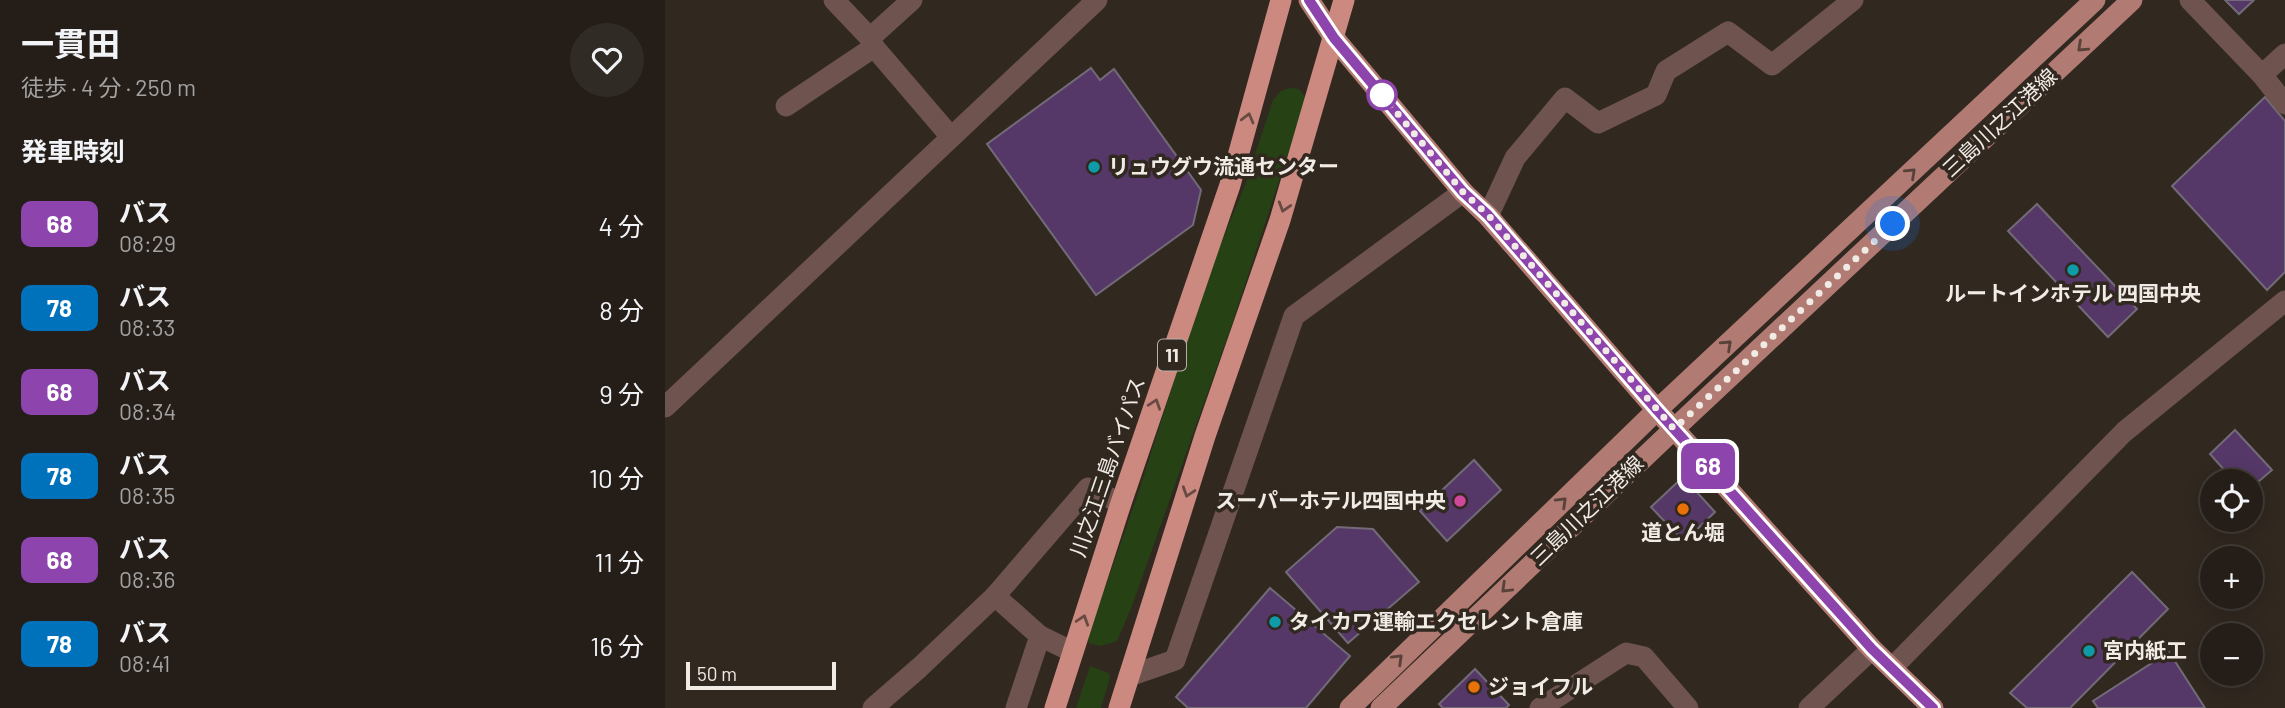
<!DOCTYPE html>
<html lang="ja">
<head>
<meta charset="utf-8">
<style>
	:root { --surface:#251e18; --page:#312b25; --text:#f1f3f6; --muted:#a3a2a2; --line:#423c37 }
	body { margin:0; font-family:Barlow,"Noto Sans JP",sans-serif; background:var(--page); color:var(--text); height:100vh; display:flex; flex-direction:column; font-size:26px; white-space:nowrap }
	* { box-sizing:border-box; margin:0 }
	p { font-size:23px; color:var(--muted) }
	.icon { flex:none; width:38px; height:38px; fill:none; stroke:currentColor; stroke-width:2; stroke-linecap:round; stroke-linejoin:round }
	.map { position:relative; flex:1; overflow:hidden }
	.side { display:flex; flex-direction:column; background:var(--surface); width:665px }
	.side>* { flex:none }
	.badge { padding:0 14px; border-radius:10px; font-size:24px; line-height:46px }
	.fabs { position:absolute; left:1535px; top:469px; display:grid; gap:14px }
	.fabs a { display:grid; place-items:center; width:63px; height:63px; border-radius:50%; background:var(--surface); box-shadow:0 4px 18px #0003,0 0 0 2px var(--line); font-size:35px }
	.scale { position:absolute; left:21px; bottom:18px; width:150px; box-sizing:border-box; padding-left:7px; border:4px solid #f1ebe5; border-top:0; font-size:19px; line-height:24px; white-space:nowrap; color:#f1ebe5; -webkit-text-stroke:5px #312820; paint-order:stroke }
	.you { position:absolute; width:35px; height:35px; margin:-18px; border:5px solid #fff; border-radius:50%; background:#1a73e8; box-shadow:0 0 0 10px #1a73e833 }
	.map>.badge { position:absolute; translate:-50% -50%; box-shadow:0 0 0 4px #fff }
	h2 { padding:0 21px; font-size:26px; line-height:63px }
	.round { display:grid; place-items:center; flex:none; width:74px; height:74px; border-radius:37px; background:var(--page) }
	.head { display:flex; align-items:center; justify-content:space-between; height:119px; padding:0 21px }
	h1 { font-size:33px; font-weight:700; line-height:52px }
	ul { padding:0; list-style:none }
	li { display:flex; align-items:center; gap:21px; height:84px; padding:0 21px }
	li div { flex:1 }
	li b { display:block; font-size:26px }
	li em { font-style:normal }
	li .badge { min-width:77px; font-weight:700; text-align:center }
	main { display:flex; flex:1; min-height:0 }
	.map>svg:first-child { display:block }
	.grass { fill:#264215 }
	.building { fill:#553867; stroke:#726b77; stroke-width:2 }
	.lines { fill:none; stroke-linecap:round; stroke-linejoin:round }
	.minor { stroke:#6e534f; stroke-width:21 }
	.major { stroke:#b17a72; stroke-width:21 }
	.highway { stroke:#cc8980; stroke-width:21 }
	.oneway { stroke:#574139 }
	.oneway2 { stroke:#674a42 }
	.line-casing { stroke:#fff; stroke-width:16 }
	.line { stroke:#8e44ad; stroke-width:10 }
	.walk { stroke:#f1ebe5; stroke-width:7; stroke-dasharray:0 12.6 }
	.stop-dot { fill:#fff; stroke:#8e44ad; stroke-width:3.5 }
	.culture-dot { fill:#0f9aa8; stroke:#312820; stroke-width:2.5 }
	.hotel-dot { fill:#d1479c; stroke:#312820; stroke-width:2.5 }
	.food-dot { fill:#e8710a; stroke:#312820; stroke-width:2.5 }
	.labels { text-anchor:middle; stroke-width:7; stroke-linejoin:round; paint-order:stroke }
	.shield { fill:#312820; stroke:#b7b0aa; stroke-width:2 }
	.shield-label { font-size:19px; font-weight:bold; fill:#f1ebe5 }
	.street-label { font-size:21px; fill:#f1ebe5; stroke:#312820 }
	.poi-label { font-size:21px; font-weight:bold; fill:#f1ebe5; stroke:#312820; text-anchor:start }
</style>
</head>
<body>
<main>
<section class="side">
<div class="head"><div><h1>一貫田</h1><p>徒歩 · 4 分 · 250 m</p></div><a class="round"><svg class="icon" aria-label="heart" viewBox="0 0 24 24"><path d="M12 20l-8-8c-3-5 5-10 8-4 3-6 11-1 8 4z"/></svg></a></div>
<h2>発車時刻</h2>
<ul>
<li><span class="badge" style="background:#8e44ad;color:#fff">68</span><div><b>バス</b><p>08:29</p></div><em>4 分</em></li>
<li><span class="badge" style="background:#0072bc;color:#fff">78</span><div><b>バス</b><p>08:33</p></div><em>8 分</em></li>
<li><span class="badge" style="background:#8e44ad;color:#fff">68</span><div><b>バス</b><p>08:34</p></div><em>9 分</em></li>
<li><span class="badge" style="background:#0072bc;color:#fff">78</span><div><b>バス</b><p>08:35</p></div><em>10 分</em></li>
<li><span class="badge" style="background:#8e44ad;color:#fff">68</span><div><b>バス</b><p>08:36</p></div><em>11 分</em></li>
<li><span class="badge" style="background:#0072bc;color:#fff">78</span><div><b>バス</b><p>08:41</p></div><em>16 分</em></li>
</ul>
</section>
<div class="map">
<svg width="1620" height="708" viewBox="0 0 1620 708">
	<rect width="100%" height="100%" fill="#312820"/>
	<g class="grass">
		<path d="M625,88L634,89L640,97L638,108L567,324L467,606L452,641L436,646L424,643L423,637L474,491L542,277L580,185L608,100L616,91Z"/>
		<path d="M425,666L443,673L445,677L436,708H411Z"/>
	</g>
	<g class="building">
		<path d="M1560,0H1589L1574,14Z"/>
		<path d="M426,68L435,80L449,69L536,190L528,225L431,295L322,144Z"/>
		<path d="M1600,97L1620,121V272L1602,290L1507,186Z"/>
		<path d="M1372,204L1472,309L1443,337L1343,231Z"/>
		<path d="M1570,430L1607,470L1586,488V481H1569L1545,454Z"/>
		<path d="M809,460L836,490L782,541L755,511Z"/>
		<path d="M1018,477L1050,512L1019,542L986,507Z"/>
		<path d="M672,527L708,529L754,582L683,643L621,572Z"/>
		<path d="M1467,572L1503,609L1405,708H1362L1345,693Z"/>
		<path d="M605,588L685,656L641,708H523L511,697Z"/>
		<path d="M1504,652L1540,708H1433L1428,701Z"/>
		<path d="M810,669L844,705L841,708H778L774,704Z"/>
	</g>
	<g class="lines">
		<g class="minor">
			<path d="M169,0L205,38L209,47L286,137"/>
			<path d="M1525,0L1597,75L1620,104"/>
			<path d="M205,38L247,0"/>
			<path d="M1597,75L1620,54"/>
			<path d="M121,106L209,47"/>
			<path d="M823,216L850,158L900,98L933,123L991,95L1001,71L1063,32L1107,65L1188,0"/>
			<path d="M0,407L432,0"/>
			<path d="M330,596L375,636L408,652"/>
			<path d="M1227,668L1459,432L1620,301"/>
			<path d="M464,676L510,660L629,316L798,192"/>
			<path d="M208,708L254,668L330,596L423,488L456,503"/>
			<path d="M351,708L375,636"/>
			<path d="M875,708L961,653L979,657L1023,708"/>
			<path d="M1144,708L1207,649"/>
		</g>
		<g class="major">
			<path d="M644,0L669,38L798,192L823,216L992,410L1207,649L1268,708"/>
			<path d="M685,708L992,410L1430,0"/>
			<path d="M716,708L1009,429L1467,0"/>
		</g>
		<g class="highway">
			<path d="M390,708L456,503L565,185L616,0"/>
			<path d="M454,708L540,436L615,220L679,0"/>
		</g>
	</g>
	<defs><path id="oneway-chevron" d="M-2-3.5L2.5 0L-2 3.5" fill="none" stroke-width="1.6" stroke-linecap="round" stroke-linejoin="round" transform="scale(1.75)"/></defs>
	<g class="oneway">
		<use href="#oneway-chevron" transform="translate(1417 47) rotate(137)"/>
		<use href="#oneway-chevron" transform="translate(1246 173) rotate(-43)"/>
		<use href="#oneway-chevron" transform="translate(1062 345) rotate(-43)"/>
		<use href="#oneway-chevron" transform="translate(897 502) rotate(-44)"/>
		<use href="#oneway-chevron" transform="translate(841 588) rotate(136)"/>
		<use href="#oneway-chevron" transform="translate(733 659) rotate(-44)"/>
	</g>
	<g class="oneway2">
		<use href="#oneway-chevron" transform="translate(583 118) rotate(-75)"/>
		<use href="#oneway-chevron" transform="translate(619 207) rotate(107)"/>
		<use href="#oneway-chevron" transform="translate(490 404) rotate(-71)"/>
		<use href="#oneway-chevron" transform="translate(523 492) rotate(108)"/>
		<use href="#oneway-chevron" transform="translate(418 620) rotate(-72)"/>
	</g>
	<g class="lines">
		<g class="line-casing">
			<path id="line" d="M644,0L669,38L798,192L823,215L992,410L1207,649L1268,708"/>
		</g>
		<use href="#line" class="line"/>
		<path class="walk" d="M717,95L798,192L823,215L1009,429L1228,224"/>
	</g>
	<circle class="stop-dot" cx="717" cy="95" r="14"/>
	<g class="culture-dot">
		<circle cx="429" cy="167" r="7"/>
		<circle cx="1408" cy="270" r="7"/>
		<circle cx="610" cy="622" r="7"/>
		<circle cx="1424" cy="651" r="7"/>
	</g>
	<circle class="hotel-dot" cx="795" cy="501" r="7"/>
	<g class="food-dot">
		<circle cx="1018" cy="509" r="7"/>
		<circle cx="809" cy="687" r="7"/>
	</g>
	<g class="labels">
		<rect class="shield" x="493" y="339.5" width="28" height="31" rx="5"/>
		<g class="shield-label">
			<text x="507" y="362">11</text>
		</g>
		<g class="street-label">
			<text transform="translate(1335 123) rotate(-43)" y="7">三島川之江港線</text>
			<text transform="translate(443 467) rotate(-71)" y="7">川之江三島バイパス</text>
			<text transform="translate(922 511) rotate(-44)" y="7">三島川之江港線</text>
		</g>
		<g class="poi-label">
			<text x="443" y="174">リュウグウ流通センター</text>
			<text x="1408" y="301" text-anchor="middle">ルートインホテル 四国中央</text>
			<text x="781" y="508" text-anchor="end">スーパーホテル四国中央</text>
			<text x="1018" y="540" text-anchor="middle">道とん堀</text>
			<text x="624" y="629">タイカワ運輸エクセレント倉庫</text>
			<text x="1438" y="658">宮内紙工</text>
			<text x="823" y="694">ジョイフル</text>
		</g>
	</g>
</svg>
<div class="fabs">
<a><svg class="icon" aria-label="locate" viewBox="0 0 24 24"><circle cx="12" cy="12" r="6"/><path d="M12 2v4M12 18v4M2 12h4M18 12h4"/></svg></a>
<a>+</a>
<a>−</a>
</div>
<div class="scale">50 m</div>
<div class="you" style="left:1228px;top:224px"></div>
<b class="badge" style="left:1043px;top:466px;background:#8e44ad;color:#fff">68</b>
</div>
</main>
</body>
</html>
